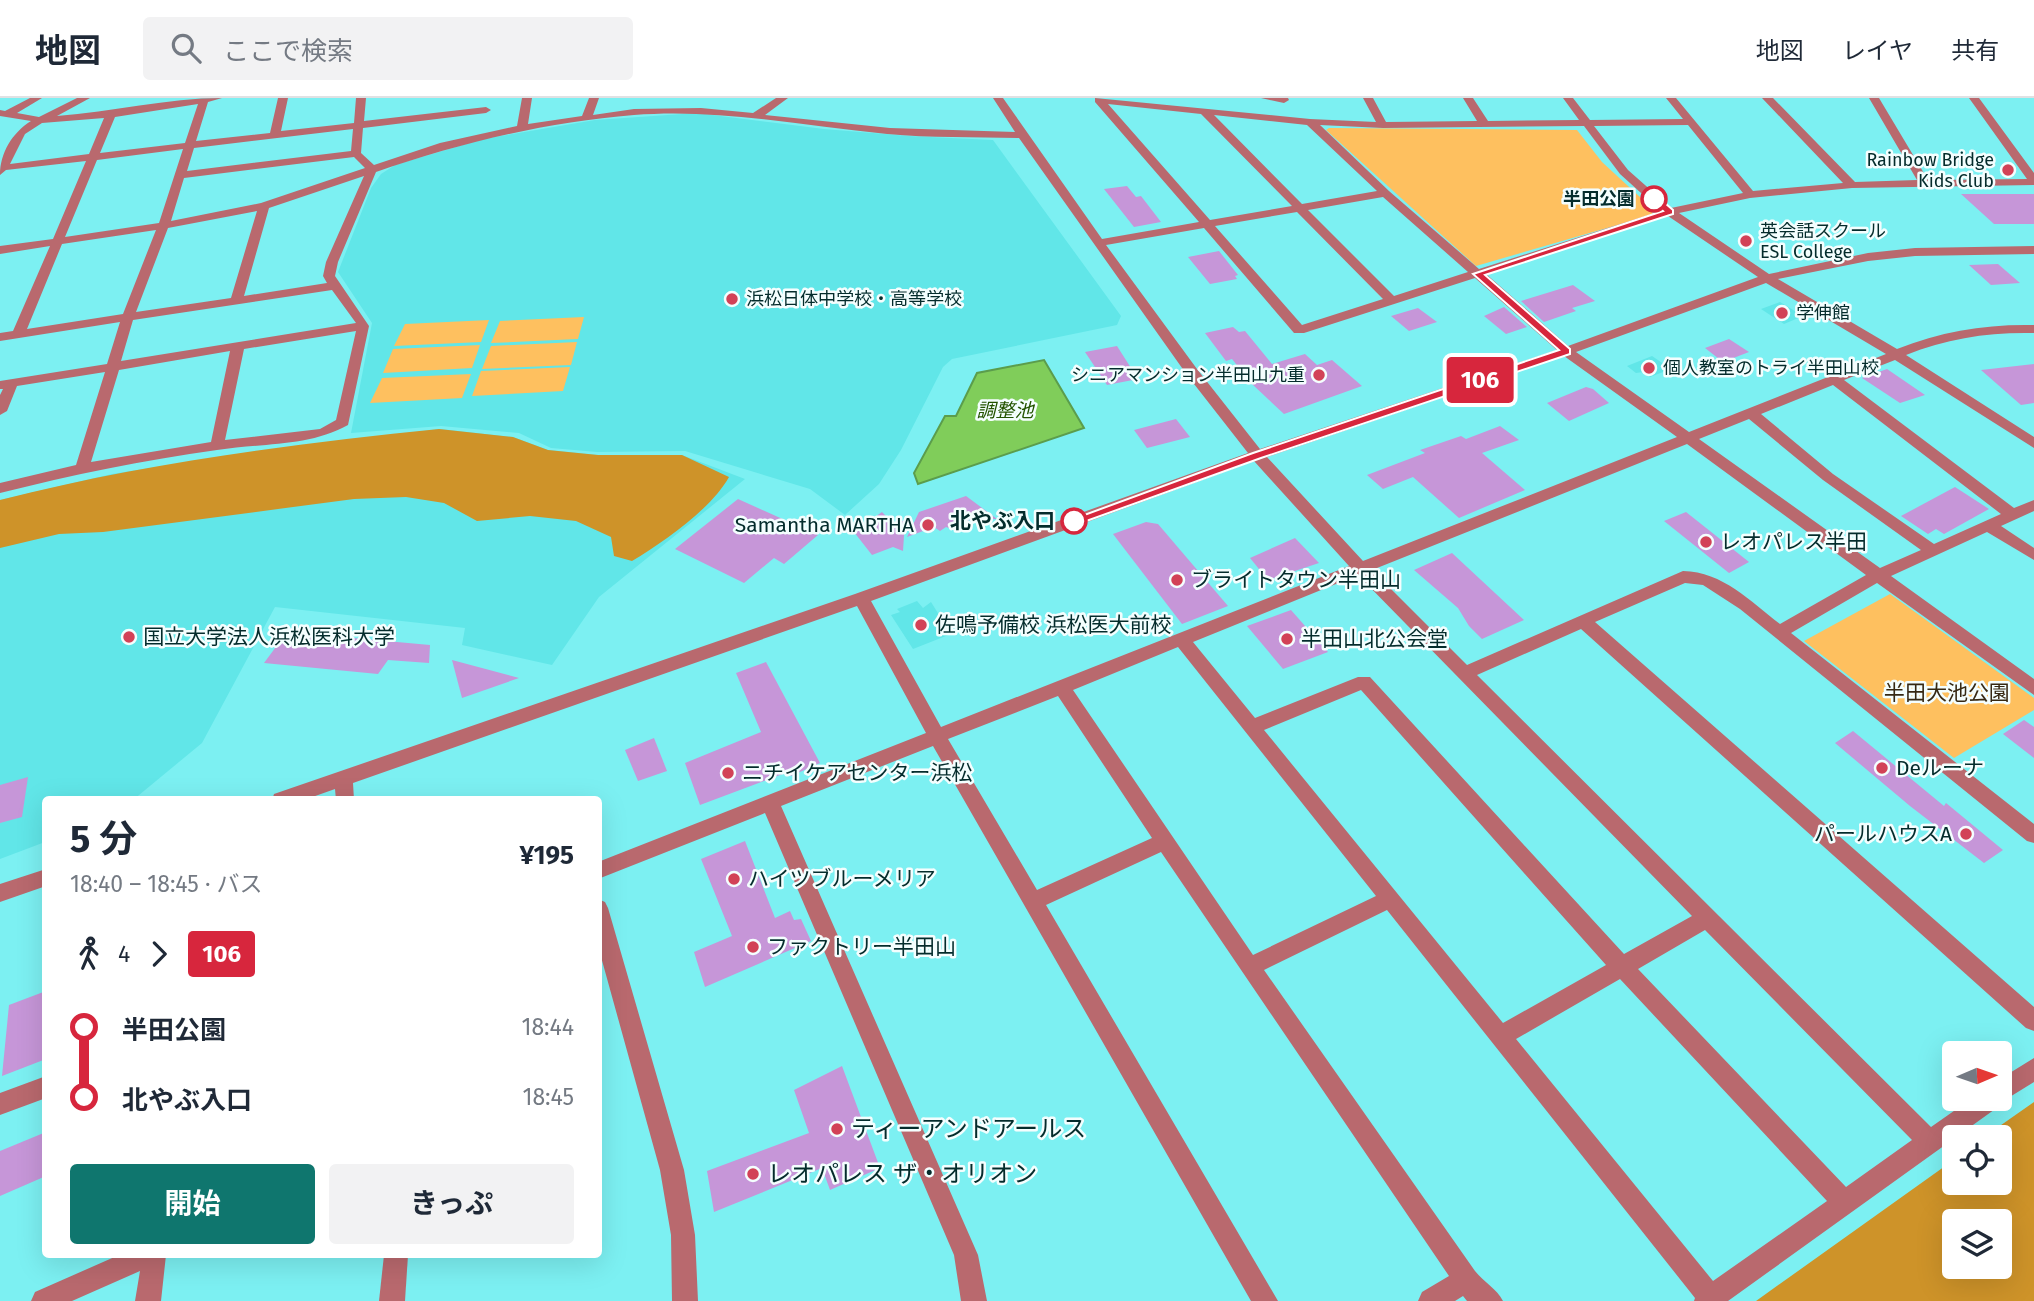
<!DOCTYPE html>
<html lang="ja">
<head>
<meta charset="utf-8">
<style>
	:root { --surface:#fff; --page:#f2f2f3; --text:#1f2937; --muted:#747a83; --line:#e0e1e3; --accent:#0f766e }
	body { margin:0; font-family:"Fira Sans","Noto Sans JP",sans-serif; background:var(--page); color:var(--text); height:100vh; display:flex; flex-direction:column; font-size:26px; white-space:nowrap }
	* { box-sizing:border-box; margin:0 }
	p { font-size:23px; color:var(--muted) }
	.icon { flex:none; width:38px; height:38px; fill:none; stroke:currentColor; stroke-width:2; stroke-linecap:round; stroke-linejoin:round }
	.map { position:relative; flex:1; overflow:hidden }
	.details { position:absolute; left:42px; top:698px; width:560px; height:462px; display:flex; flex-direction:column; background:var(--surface); border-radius:7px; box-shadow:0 7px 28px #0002 }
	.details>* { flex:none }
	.badge { padding:0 14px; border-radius:5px; font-size:24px; line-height:46px }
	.needle { width:46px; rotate:88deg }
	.controls { position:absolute; left:1942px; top:943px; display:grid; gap:14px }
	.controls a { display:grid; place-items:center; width:70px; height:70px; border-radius:7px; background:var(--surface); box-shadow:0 7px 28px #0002; font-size:35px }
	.map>.badge { position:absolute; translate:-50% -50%; box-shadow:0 0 0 4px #fff }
	.legs { display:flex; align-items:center; gap:10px; height:77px; padding:0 28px; font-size:23px }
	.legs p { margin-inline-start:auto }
	.summary { display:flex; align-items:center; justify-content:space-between; height:119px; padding:0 28px }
	h1 { font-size:38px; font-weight:700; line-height:52px }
	.cta { display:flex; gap:14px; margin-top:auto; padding:14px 28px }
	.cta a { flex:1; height:80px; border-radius:7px; background:var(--accent); color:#fff; font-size:28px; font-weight:700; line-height:80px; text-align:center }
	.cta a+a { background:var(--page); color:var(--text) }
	ul { padding:0 28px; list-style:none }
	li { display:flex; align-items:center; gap:24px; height:70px; font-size:26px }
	li i { display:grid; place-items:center; width:10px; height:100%; margin:0 9px; background:currentColor }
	li i::after { content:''; width:18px; height:18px; margin:-9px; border:5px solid; border-radius:50%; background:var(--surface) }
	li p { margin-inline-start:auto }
	li:first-child i { background:linear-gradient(#0000 50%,currentColor 0) }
	li:last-child i { background:linear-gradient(currentColor 50%,#0000 0) }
	header { display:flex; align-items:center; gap:42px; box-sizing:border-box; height:98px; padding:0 35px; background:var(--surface); border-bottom:2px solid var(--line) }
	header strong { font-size:33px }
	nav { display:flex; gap:38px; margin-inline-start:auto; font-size:24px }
	.search { width:490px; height:63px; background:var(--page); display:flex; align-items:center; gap:18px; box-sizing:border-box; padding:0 24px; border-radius:7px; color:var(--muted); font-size:26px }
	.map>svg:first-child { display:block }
	.built { fill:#61e6e8 }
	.green { fill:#fec05f }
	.forest { fill:#ce9329; fill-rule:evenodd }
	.water { fill:#80cd5a; stroke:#5b9d4c; stroke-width:2 }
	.building { fill:#c696d8 }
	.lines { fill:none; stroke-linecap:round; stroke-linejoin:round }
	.minor { fill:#b9696e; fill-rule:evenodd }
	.line-1 { fill:#d7263d; stroke:#fff; stroke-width:2 }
	.poi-dot { fill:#d24257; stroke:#f4fefe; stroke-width:2.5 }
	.stop-1-dot { fill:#fff; stroke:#d7263d; stroke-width:3.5 }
	.labels { text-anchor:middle; stroke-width:5; stroke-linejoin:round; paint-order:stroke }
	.far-poi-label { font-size:18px; fill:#042c2c; stroke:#f4fefe; text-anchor:start }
	.far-stop-label { font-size:18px; font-weight:bold; fill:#042c2c; stroke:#f4fefe; text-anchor:end }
	.far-water-label { font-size:19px; font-style:italic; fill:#235300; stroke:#f4fefe }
	.stop-label { font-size:21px; font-weight:bold; fill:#042c2c; stroke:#f4fefe; text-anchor:end }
	.poi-label { font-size:21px; fill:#042c2c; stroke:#f4fefe; text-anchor:start }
	.park-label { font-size:21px; fill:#362813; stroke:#f4fefe }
	.near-poi-label { font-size:24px; fill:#042c2c; stroke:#f4fefe; text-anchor:start }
</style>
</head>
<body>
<header>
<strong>地図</strong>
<div class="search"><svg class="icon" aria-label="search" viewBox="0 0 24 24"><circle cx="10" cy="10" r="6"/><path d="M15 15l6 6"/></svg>ここで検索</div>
<nav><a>地図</a><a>レイヤ</a><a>共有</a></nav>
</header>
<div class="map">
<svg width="2034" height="1203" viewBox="0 0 2034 1203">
	<rect width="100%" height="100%" fill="#7cf0f2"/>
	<g class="built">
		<path d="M697,15L824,31L909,38L993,42L1121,218L1117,227L952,261L943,269L901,352L879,386L845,417L810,391L685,353L597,354L551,350L519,335L441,328L351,335L372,225L338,174L371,90L381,76L395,67L483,41L595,22Z"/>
		<path d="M1780,204L1803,218L1784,226L1761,211Z"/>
		<path d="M1652,258L1671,271L1650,279L1643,274L1636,275L1627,268Z"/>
		<path d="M440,331L513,339L548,352L598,357H682L745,381L599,499L552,567L462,547L465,530L275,509L202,645L133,702H46L45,744L0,761V402L112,376L259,353Z"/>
		<path d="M917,503L923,510L931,504L951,536L913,551L891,517L900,514L897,511Z"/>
	</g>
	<g class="green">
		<path d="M1329,30L1577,32L1602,64L1653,111L1652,117L1476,168L1326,32Z"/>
		<path d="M584,219L578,241L491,245L500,223Z"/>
		<path d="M489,222L481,244L394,248L405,226Z"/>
		<path d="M577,244L571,267L482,271L491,248Z"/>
		<path d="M480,247L472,270L383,275L393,251Z"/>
		<path d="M570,269L563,293L472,298L481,273Z"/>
		<path d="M471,276L462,300L370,305L382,280Z"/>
		<path d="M1890,496L2034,600V612L1954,660L1804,543Z"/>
	</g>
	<g class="forest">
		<path d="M439,331L513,339L548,352L598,357H682L729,379C711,411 664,444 632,463L614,458L611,439L576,423L530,418L477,423L444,405L406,399L354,401L103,434L59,436L0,450V402C144,365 292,346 439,331Z"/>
		<path d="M2034,1004V1203H1756L1955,1061V1085H2000V1040L1984,1039ZM1955,1124H2000V1169H1955Z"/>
	</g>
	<path class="water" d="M1044,262L1084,330L918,386L914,375L945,318H956L977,275Z"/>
	<g class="building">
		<path d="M1127,88L1136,99L1141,98L1161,124L1134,129L1104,91Z"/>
		<path d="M1961,96H2034V126H1994Z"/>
		<path d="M1219,153L1238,177L1235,178L1237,181L1210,186L1188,159Z"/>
		<path d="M1998,166L2020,185L1991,187L1969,167Z"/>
		<path d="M1573,187L1595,203L1572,210L1576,213L1544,224L1521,203Z"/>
		<path d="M1504,209L1527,229L1506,236L1484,218Z"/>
		<path d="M1418,210L1437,224L1409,233L1391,218Z"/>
		<path d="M1233,229L1239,234L1245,233L1272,266L1305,256L1317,267L1332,262L1362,288L1284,316L1252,286L1232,261L1226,263L1205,235Z"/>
		<path d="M1729,241L1749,254L1723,264L1705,250Z"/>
		<path d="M1117,248L1138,281L1107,287L1085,254Z"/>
		<path d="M2034,266V305L2021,307L1981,272Z"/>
		<path d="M1887,271L1925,297L1900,305L1862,280Z"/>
		<path d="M1586,289L1593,291L1609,305L1569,323L1547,305Z"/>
		<path d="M1176,321L1190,339L1147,350L1134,332Z"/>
		<path d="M1500,328L1519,342L1482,355L1525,392L1459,420L1413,379L1383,391L1367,377L1425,355L1420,352L1461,338L1466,341Z"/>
		<path d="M1955,389L1989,411L1944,436L1936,431L1928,436L1901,418Z"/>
		<path d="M966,398L997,421H971L954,432L946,429L940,433L934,429L907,439L919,414Z"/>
		<path d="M738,401L818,437L784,466L774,460L744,485L675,451Z"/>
		<path d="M882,414L894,426L905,422L903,453L893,449L872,457L854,434Z"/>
		<path d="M1686,414L1749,464L1729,475L1664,423Z"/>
		<path d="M1146,424L1158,426L1228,508L1182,526L1113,436Z"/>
		<path d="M1295,440L1319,465L1268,482L1250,460Z"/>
		<path d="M1452,455L1524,522L1482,541L1469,528L1458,510L1414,472Z"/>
		<path d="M1291,512L1328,554L1283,571L1247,528Z"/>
		<path d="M287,534L430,547L429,565L388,562L378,576L264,565Z"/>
		<path d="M452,562L519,580L462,600Z"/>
		<path d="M766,564L820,665L791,678L788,674L700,707L685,665L761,634L736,575Z"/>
		<path d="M2024,622L2034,629V660L2003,636Z"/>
		<path d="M1853,633L1944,708L1946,705L2003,752L1984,765L1910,708L1835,645Z"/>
		<path d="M654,640L667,673L638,683L625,652Z"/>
		<path d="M28,679L22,719L0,725V687Z"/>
		<path d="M745,743L775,820L790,813L794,822L801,821L811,843L705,889L694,854L732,838L701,761Z"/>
		<path d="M46,893V961L2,978L9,907Z"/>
		<path d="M842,968L880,1070L830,1092L822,1070L714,1114L707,1073L809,1035L794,992Z"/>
		<path d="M46,1034V1078L0,1098V1053Z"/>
	</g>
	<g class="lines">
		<g class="minor">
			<path d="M30,0H42L17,15L39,19L77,0H90L57,18C112,14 167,0 222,0L208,4L196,43L270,35L278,0H288L281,33L354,25L356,0H366L364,23L486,9L491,12L486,15L363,30L361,55L374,67L440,45L517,28L522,0H532L528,26L582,18L589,0H599L593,17L634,11L701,10L753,15L776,0H788L765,17L890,30L1015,34L993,0H1003L1102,141L1199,124L1095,4V0L1310,21L1376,24L1363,0H1373L1386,24L1477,23L1463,0H1473L1488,23L1579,22L1563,0H1573L1590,22L1683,21L1666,0H1676L1753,93L1843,85L1762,0H1773L1855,84L1917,82L1869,0H1879L1928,82L2027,81L1969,0H1979L2034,75V87L1852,90L1750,100L1679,115L1769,176L1868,155L1915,150L2034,148V156L1915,158L1868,163L1778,181L1897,251C1942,233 1986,226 2034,227V235C1989,234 1948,240 1906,257L2034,339V350L1895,262L1844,282L2014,410L2034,402V413L2001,428L2034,450V462L1987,434L1891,478L2034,581V597L1877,485L1791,535L2034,726V745L2027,743L1740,511L1703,487L1685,485L1595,524L2034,909V933L2026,930L1581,531L1477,577L1931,1029L1971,1001H2000V981L2034,960V984L2000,1005L1998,1009L1728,1203H1694L1695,1200L1387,812L1264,872L1475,1173C1484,1184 1497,1191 1503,1203H1467L1463,1198L1455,1203H1418L1422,1194L1449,1178L1161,754L1046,807L1278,1203H1251L933,648L781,708L978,1157L987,1203H961L954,1157L765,715L598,781V764L926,635L857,508L353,685L354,702H336L335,691L304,702H272L274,696L855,496L1248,355L1187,277L1019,40C975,39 931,40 887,36C803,28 718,10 634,17C546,24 460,45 376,74L338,164L335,178L369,228L348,327C309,349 260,345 217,352C144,362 72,377 0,395V385L76,367L105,274L17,288L7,313L0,317V297L3,291H0V283L107,266L120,224L0,243V235L13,233L50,148L0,156V148L53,141L86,63L6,72L0,77C0,55 12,35 31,23L0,18V12L5,13ZM198,6L185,45L100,55L115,19ZM1108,6L1201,16L1292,108L1210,122ZM1214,17L1307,27L1377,93L1302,106ZM104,20L89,56L10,66L25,36L42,25ZM1320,27L1383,30L1584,28L1620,76L1661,113L1479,171L1389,93ZM1688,27L1743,95L1671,110L1628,72L1594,28ZM353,31L351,53L187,73L194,50ZM183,51L159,125L65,139L97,62ZM354,59L365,70L261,105L171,123L184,80ZM364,78L326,164L323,178L327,185L244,198L269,110ZM1383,99L1468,174L1394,198L1308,112ZM257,113L231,200L136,214L168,130ZM1297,114L1383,201L1302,227L1215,128ZM1668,118L1758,179L1568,248L1486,176ZM1204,130L1294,235H1304L1475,180L1557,252L1260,351L1197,271L1106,147ZM156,132L123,216L27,231L62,146ZM1766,185L1886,256L1689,334L1576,254ZM332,192L356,225L121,263L133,222ZM356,233L336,322L320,331L225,342L244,251ZM230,253L211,344L91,364L119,272ZM1564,258L1677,339L1363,463L1267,359ZM1833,287L2001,416L1934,446L1833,376L1761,316ZM1749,321L1823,382L1921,452L1880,470L1699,341ZM1687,346L1866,477L1780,526C1750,503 1723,474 1683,473L1467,567L1372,472ZM1254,363L1349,468L941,629L871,503ZM1358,477L1692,818L1624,856L1370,579H1358L1255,620L1193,544ZM1178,549L1376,798L1253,857L1073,592ZM1361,592L1606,867L1503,925L1264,632ZM1058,598L1152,740L1037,792L948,641ZM1705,832L1912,1042L1846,1089L1638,871ZM1620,881L1827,1103L1713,1183L1516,941Z"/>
			<path d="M1261,0H1288L1289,2L1284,5Z"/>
			<path d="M46,771V788L0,804V786Z"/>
			<path d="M598,801L605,804L608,810L684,1072L695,1137L698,1203H672L671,1137L660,1072L598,848Z"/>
			<path d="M46,978V1000L0,1017V995Z"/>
			<path d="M119,1157H166L161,1203H135L140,1173L72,1203H31L35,1194Z"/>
			<path d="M384,1157H408L405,1203H379Z"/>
		</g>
	</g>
	<path class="line-1" d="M1651,99H1658L1673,112V116L1485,177L1570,251V256L1261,360L1078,426L1074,427L1068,423L1253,355L1559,252L1473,176L1663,113L1651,102Z"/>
	<g class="poi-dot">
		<circle cx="2008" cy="72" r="7"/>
		<circle cx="1746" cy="143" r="7"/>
		<circle cx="732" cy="201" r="7"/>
		<circle cx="1782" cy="215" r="7"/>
		<circle cx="1649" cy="270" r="7"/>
		<circle cx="1319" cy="277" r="7"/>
		<circle cx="928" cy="427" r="7"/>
		<circle cx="1706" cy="444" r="7"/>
		<circle cx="1177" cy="482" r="7"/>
		<circle cx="921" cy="527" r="7"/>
		<circle cx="129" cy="539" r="7"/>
		<circle cx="1287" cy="541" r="7"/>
		<circle cx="1882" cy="670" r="7"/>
		<circle cx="728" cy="675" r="7"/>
		<circle cx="1966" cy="736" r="7"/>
		<circle cx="734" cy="781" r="7"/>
		<circle cx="753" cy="849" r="7"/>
		<circle cx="837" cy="1031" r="7"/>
		<circle cx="753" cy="1076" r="7"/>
	</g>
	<g class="stop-1-dot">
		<circle cx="1654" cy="101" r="12"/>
		<circle cx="1074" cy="423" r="12"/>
	</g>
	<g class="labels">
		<g class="far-poi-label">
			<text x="1994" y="68" text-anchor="end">Rainbow Bridge<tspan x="1994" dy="21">Kids Club</tspan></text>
			<text x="1760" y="139">英会話スクール<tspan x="1760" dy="21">ESL College</tspan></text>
			<text x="746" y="207">浜松日体中学校・高等学校</text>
			<text x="1796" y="221">学伸館</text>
			<text x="1663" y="276">個人教室のトライ半田山校</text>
			<text x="1305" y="283" text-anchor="end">シニアマンション半田山九重</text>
		</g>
		<g class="far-stop-label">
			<text x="1635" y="107">半田公園</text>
		</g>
		<g class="far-water-label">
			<text x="1005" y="319">調整池</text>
		</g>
		<g class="stop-label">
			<text x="1055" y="430">北やぶ入口</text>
		</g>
		<g class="poi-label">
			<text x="914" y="434" text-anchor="end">Samantha MARTHA</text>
			<text x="1720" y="451">レオパレス半田</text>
			<text x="1191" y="489">ブライトタウン半田山</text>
			<text x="935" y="534">佐鳴予備校 浜松医大前校</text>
			<text x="143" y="546">国立大学法人浜松医科大学</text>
			<text x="1301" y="548">半田山北公会堂</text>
			<text x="1896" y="677">Deルーナ</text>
			<text x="742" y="682">ニチイケアセンター浜松</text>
			<text x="1952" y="743" text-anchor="end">パールハウスA</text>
			<text x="748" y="788">ハイツブルーメリア</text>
			<text x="767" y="856">ファクトリー半田山</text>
		</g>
		<g class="park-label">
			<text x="1947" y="602">半田大池公園</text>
		</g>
		<g class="near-poi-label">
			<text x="851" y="1039">ティーアンドアールス</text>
			<text x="767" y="1084">レオパレス ザ・オリオン</text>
		</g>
	</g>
</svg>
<div class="controls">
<a><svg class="needle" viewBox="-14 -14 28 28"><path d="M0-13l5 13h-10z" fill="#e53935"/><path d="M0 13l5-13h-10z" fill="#747a83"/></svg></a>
<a><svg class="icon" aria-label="locate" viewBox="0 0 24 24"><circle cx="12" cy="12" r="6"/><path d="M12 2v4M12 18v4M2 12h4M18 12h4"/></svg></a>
<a><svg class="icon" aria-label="layers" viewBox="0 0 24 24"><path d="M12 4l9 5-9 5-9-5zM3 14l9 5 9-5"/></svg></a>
</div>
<b class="badge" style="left:1480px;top:282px;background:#d7263d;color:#fff">106</b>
<section class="details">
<div class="summary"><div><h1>5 分</h1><p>18:40 – 18:45 · バス</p></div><b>¥195</b></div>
<div class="legs"><svg class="icon" aria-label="walk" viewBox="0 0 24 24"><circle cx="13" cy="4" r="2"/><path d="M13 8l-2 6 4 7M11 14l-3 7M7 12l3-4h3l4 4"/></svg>4<svg class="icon" aria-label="forward" viewBox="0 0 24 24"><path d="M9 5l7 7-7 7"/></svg><b class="badge" style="background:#d7263d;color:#fff">106</b></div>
<ul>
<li><i style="color:#d7263d"></i><b>半田公園</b><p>18:44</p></li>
<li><i style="color:#d7263d"></i><b>北やぶ入口</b><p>18:45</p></li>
</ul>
<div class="cta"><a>開始</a><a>きっぷ</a></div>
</section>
</div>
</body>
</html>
